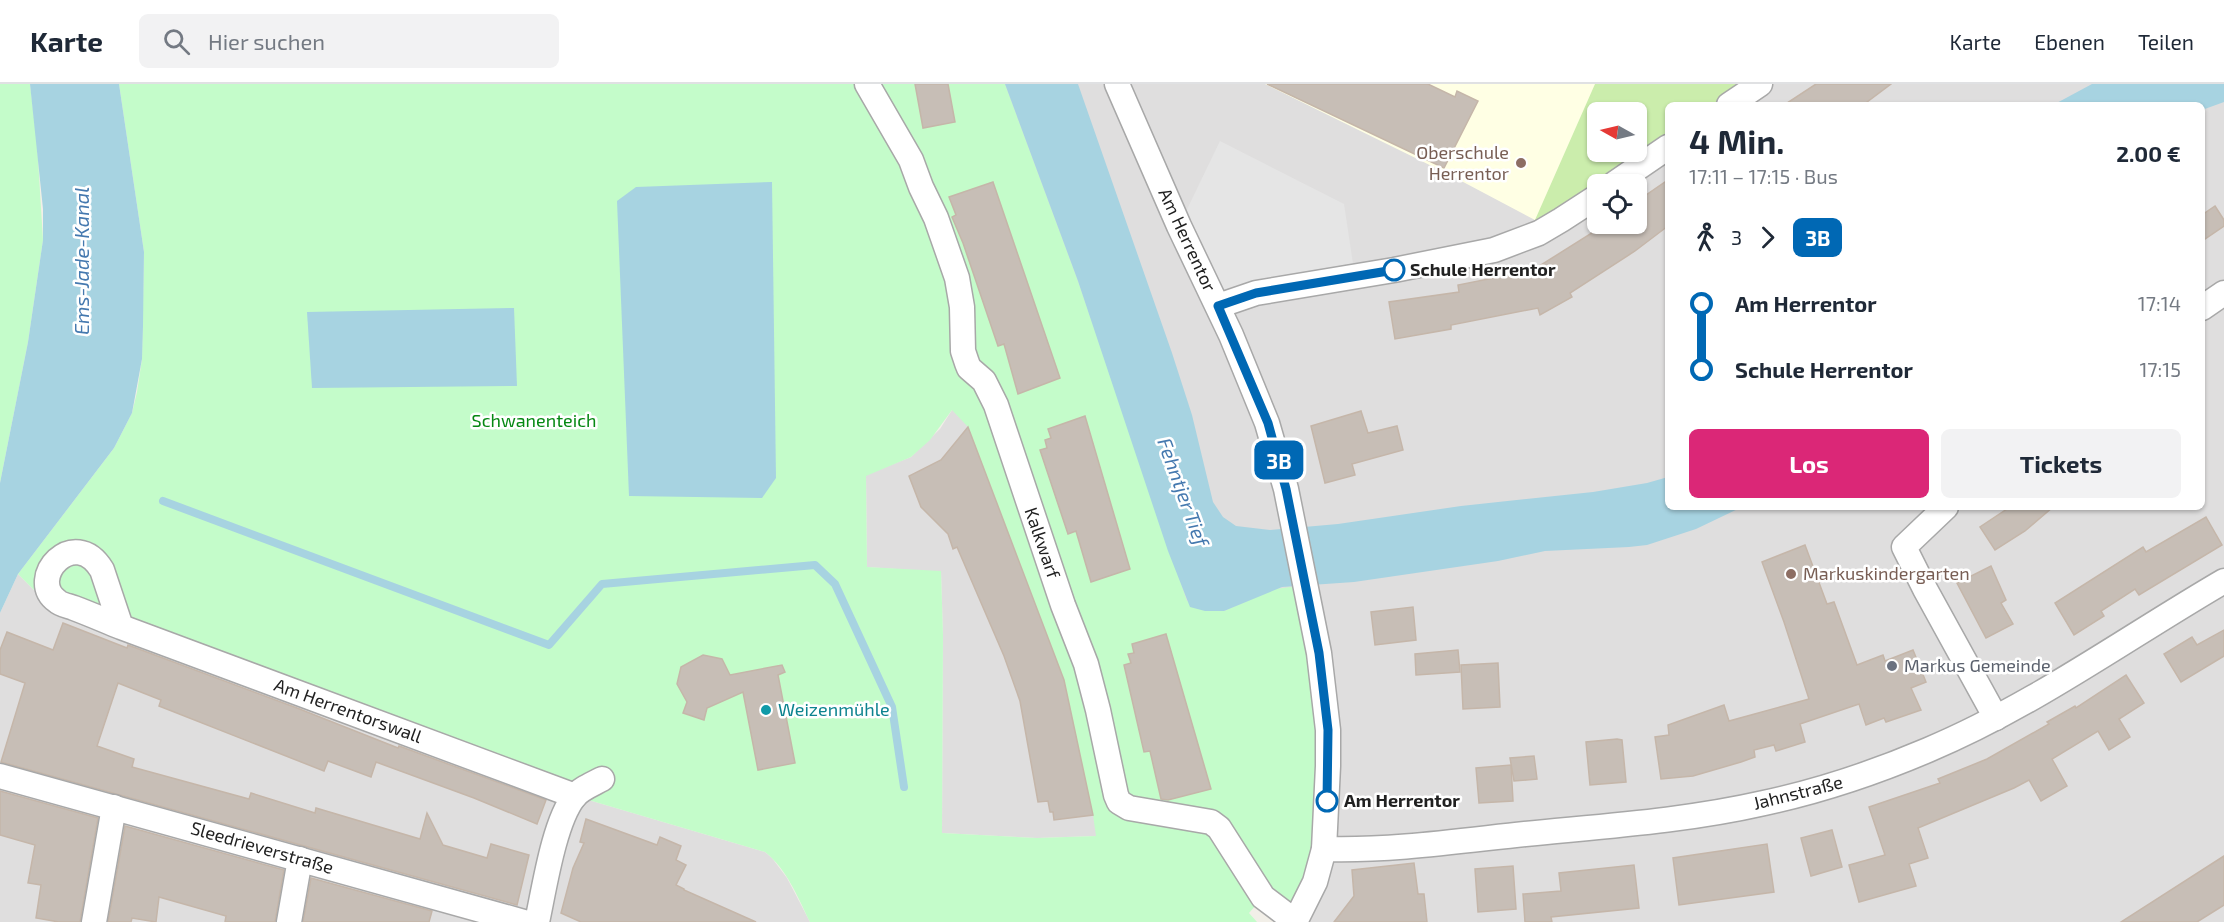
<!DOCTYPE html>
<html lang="de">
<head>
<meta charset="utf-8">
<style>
	:root { --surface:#fff; --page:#f2f2f3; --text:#1f2937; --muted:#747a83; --line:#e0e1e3; --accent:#db2777 }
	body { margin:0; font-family:"Exo 2",sans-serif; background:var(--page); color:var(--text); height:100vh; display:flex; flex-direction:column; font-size:22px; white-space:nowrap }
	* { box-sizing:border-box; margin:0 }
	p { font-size:20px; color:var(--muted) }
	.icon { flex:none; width:33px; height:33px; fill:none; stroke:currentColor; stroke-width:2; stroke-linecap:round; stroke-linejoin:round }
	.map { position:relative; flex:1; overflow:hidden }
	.sheet { position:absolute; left:1665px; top:18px; width:540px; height:408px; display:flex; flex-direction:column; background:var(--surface); border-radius:9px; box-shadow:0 2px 4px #0004 }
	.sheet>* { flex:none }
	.badge { padding:0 12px; border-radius:9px; font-size:21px; line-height:39px }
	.needle { width:39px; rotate:278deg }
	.controls { position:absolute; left:1587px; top:18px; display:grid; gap:12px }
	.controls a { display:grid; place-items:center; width:60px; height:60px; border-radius:9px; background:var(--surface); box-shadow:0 2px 4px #0004; font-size:30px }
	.map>.badge { position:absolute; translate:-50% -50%; box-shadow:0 0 0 3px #fff }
	.legs { display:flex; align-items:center; gap:9px; height:66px; padding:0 24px; font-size:20px }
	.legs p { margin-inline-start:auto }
	.summary { display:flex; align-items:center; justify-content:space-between; height:102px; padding:0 24px }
	h1 { font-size:33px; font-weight:700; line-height:45px }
	.button { display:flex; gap:12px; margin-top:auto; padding:12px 24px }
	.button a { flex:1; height:69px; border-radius:9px; background:var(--accent); color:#fff; font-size:24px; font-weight:700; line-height:69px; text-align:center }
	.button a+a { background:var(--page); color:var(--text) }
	ul { padding:0 24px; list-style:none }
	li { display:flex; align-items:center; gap:21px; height:66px; font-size:22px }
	li i { display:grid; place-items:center; width:9px; height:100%; margin:0 8px; background:currentColor }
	li i::after { content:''; width:15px; height:15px; margin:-8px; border:4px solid; border-radius:50%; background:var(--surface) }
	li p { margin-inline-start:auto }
	li:first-child i { background:linear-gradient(#0000 50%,currentColor 0) }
	li:last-child i { background:linear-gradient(currentColor 50%,#0000 0) }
	header { display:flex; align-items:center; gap:36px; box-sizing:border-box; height:84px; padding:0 30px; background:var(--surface); border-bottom:2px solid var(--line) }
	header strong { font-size:28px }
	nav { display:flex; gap:33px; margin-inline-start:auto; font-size:21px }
	.search { width:420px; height:54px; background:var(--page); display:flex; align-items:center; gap:15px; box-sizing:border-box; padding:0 21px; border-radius:9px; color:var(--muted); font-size:22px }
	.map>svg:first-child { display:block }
	.residential { fill:#dfdede; fill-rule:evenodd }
	.education { fill:#ffffe4 }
	.grass { fill:#cbedac; fill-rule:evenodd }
	.park { fill:#c4fcca; fill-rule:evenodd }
	.parking { fill:#e5e5e5 }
	.water { fill:#a7d3e1 }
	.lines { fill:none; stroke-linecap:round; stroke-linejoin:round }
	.stream { stroke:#a7d3e1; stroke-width:8 }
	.building { fill:#c7beb6; stroke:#c5b6a9; stroke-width:1.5 }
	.minor-casing { stroke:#a8a8a8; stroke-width:27 }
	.minor { stroke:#fff; stroke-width:24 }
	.line-1-casing { stroke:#fff; stroke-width:14 }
	.line-1 { stroke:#0068b4; stroke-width:9 }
	.education-dot { fill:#8d6e63; stroke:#fff; stroke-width:2 }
	.stop-1-dot { fill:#fff; stroke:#0068b4; stroke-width:3 }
	.worship-dot { fill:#6b7280; stroke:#fff; stroke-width:2 }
	.culture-dot { fill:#0f9aa8; stroke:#fff; stroke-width:2 }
	.labels { text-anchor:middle; stroke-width:5; stroke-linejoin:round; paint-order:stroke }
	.education-label { font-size:18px; fill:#785e54; stroke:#fff; text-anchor:end }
	.street-label { font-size:18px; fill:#212121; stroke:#fff }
	.stop-label { font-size:18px; font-weight:bold; fill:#212121; stroke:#fff; text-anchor:start }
	.park-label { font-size:18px; fill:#068813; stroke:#fff }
	.worship-label { font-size:18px; fill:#5b616d; stroke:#fff; text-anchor:start }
	.culture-label { font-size:18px; fill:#0d838f; stroke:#fff; text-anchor:start }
	.water-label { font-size:20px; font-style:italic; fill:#4579af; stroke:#fff }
</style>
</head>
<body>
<header>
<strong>Karte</strong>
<div class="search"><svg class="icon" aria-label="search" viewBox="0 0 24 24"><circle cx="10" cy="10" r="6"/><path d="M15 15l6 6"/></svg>Hier suchen</div>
<nav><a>Karte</a><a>Ebenen</a><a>Teilen</a></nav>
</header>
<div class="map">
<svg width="2224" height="838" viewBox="0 0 2224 838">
	<rect width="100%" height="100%" fill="#f2efe8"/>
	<g class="residential">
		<path d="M867,0H2224V838H1289L1280,828L1096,752L1037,754L942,749L943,551L941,488L867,483L866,391L911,373L940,345L952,326ZM1668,21H2202V423H1668ZM1598,28H1636V68H1598ZM1598,100H1636V140H1598Z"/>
		<path d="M18,490L34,506L575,712L765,768L772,774L787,794L810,838H0V529Z"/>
	</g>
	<path class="education" d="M1265,0H1727L1668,21L1636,28H1598V68H1632L1535,136L1450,91Z"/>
	<path class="grass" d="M1595,0H1758L1727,21H1668V62L1611,100H1598L1538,148L1535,136ZM1598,28H1636V68H1598Z"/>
	<g class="park">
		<path d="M0,0H30L37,59L43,156L28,258L0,399Z"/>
		<path d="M119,0H1005L1078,197L1187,517L1224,527L1275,505L1306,501L1326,725L1295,837L1263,813L1249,829L1257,838H810C798,814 787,785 765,768L575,712L56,517L34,506L18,490L114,364L132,329L137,308L142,275L144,168ZM952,326L968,343L1064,596L1093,731L1096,752L1037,754L942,749L943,551L941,487L867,483L866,392L911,373L930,356Z"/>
	</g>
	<path class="parking" d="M1220,57L1344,120L1355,193L1218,222L1179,142Z"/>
	<g class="water">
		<path d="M30,0H119L144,168L143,242L142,275L132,329L114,364L18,490L0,529V399L28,258L43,156V125Z"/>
		<path d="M1005,0H1078L1172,269L1192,331L1213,418L1223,433L1236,442L1270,446L1338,440L1461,422L1593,408L1647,399L1668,393V423H1742L1696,445L1647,461L1629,463L1545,467L1498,477L1354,498L1282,503L1224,527H1205L1190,523L1168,467L1078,197Z"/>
		<path d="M2092,0H2224V18L2202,26V21H2053Z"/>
		<path d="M772,98L776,394L762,414L629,412L617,117L636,103Z"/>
		<path d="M514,224L517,302L312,304L307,228Z"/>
	</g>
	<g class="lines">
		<path class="stream" d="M163,417L549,561L602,500L815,481L835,500L892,623L904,703"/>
	</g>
	<g class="building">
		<path d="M915,0H948L955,38L923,44Z"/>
		<path d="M1267,0H1428L1455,13L1457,7L1478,17L1444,84Z"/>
		<path d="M1816,0H1891L1863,21H1784Z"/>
		<path d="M1668,96V142L1635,167L1570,209L1572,213L1540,231L1538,224L1451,241V245L1395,255L1389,218L1459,208L1458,201L1533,186L1606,140H1636V118Z"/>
		<path d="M993,98L1060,294L1018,310L1004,260L998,262L963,159L952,133L956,131L949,113Z"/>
		<path d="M2215,122L2224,136V142L2202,157V131Z"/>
		<path d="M1361,327L1368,349L1397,342L1403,366L1352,380L1355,391L1325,399L1311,342Z"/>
		<path d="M1085,332L1130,485L1091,498L1076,447L1068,450L1040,366L1047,364L1045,356L1051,354L1048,345Z"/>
		<path d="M968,343L1064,596L1093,731L1054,736L1053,728H1050L1048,717L1038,718L1020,617L1004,572L957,463L953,465L948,450L921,423L909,392L941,376Z"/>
		<path d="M2010,423H2053L2025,447L1995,466L1980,443Z"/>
		<path d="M2206,433L2222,461L2139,511L2135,505L2101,527L2104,532L2074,551L2055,519L2143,463L2146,468Z"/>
		<path d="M1805,461L1827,520L1834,518L1857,581L1883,571L1885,577L1913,566L1926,598L1911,604L1921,626L1886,638L1884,634L1866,641L1859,620L1800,640L1805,658L1776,667L1774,661L1754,666L1755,673L1741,678L1693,692L1661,695L1655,653L1669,651L1668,641L1724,621L1729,637L1809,615L1784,538L1762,478Z"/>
		<path d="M1991,482L2006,516L2001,519L2013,540L1986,554L1957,499Z"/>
		<path d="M1413,523L1416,556L1375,561L1371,528Z"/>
		<path d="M63,539L127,564L128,561L297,624L398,664L399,662L546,716L537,740L474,714L376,678L371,693L328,677L324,687L159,622L161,616L118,599L97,662L134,675L132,683L249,715L251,709L315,729L316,724L420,755L427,729L443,761L487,774L491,760L529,771L517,821L1,678L25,599L0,590V566L7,548L53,566Z"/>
		<path d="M2224,546V572L2181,598L2164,570L2192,553L2197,561Z"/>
		<path d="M1166,550L1211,705L1168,716L1161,715L1150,667L1144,668L1124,581L1131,579L1128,570L1134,569L1132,560Z"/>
		<path d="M1458,566L1460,588L1416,591L1415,570Z"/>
		<path d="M703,571L722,575L730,591L782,581L785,588L778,591L795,679L758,686L743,608L707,624L704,636L683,629L687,618L677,600L681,583Z"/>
		<path d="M1498,579L1500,623L1463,625L1461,581Z"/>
		<path d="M2126,591L2144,619L2119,635L2130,653L2109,666L2098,647L2052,675L2067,702L2041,717L2029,696L2014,704L1918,744L1928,774L1909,780L1916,802L1859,818L1849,781L1885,771L1869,723L1940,699L1938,695L1987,675L2049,640L2047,638L2075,622L2076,624Z"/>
		<path d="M1617,655L1622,656L1626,698L1590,701L1586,658Z"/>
		<path d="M1534,672L1537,695L1514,697L1510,674Z"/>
		<path d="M1511,681L1513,717L1479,719L1476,684Z"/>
		<path d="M0,707L98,734L80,838H59L36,834L41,801L28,799L35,761L0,751Z"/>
		<path d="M586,735L657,761L660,753L681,762L676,776L686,781L676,801L684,805V806L756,838H581L561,829L573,784L584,759L580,758Z"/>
		<path d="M125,742L284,786L275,838H225L226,832L159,813L156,838L132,834L131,838H108Z"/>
		<path d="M1832,746L1842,783L1811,792L1801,754Z"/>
		<path d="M1767,760L1774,808L1679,821L1673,774Z"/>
		<path d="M2224,772V821L2197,838H2121Z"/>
		<path d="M1414,779L1418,810H1424L1427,838H1334L1354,812L1352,786Z"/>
		<path d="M1634,781L1639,824L1551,833L1552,838H1525L1523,810L1561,807L1559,789Z"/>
		<path d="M1513,782L1516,825L1478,828L1475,785Z"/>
		<path d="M311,794L432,827L429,838H303Z"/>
	</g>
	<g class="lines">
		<g class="minor-casing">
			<g id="minor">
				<path d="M867,0L911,76L921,103L936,134L957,194L962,223L963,267L967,279L969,284L984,297L996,321L1063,521L1086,580L1098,626L1116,711L1119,718L1129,724L1211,738L1219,744L1263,813L1296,838"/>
				<path d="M1117,0L1179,142L1231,251L1267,339L1286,405L1319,569L1328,646V682L1324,765L1315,798L1295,838"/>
				<path d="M1729,21L1760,0"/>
				<path d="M1614,100L1668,63"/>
				<path d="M1218,222L1256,209L1394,186L1494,166L1539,149L1561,136L1598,112"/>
				<path d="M2202,224L2224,209"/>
				<path d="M1946,423L1904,463L1925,505L1996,634"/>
				<path d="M121,543L102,486C74,440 26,495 57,517C61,521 69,522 74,524C90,530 106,537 121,543L575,712"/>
				<path d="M0,692L524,838"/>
				<path d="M1324,765C1391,767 1459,757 1525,750C1605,742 1685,737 1764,719C1820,707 1874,689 1928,666C2033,622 2126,554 2224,497"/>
				<path d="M94,838L114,723"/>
				<path d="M289,838L300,775"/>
				<path d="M537,838C544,806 554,738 574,713C580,705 593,700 602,695"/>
			</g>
		</g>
		<use href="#minor" class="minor"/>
	</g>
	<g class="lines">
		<g class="line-1-casing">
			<path id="line-1" d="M1327,717L1328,646L1319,569L1286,405L1268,339L1218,222L1256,209L1394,186"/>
		</g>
		<use href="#line-1" class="line-1"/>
	</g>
	<g class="education-dot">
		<circle cx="1521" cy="79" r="6"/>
		<circle cx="1791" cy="490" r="6"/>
	</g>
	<g class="stop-1-dot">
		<circle cx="1394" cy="186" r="10"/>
		<circle cx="1327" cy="717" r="10"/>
	</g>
	<circle class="worship-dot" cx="1892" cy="582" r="6"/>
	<circle class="culture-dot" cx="766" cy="626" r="6"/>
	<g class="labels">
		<g class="education-label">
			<text x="1509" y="75">Oberschule<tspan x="1509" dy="21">Herrentor</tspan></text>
			<text x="1803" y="496" text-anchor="start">Markuskindergarten</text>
		</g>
		<g class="street-label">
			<text transform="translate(1187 156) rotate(65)" y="6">Am Herrentor</text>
			<text transform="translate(1042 459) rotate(71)" y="6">Kalkwarf</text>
			<text transform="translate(348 627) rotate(20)" y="6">Am Herrentorswall</text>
			<text transform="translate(1798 709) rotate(-14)" y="6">Jahnstraße</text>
			<text transform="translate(262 764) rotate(16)" y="6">Sleedrieverstraße</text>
		</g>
		<g class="stop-label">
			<text x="1410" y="192">Schule Herrentor</text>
			<text x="1344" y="723">Am Herrentor</text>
		</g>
		<g class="park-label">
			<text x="534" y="343">Schwanenteich</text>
		</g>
		<g class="worship-label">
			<text x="1904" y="588">Markus Gemeinde</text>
		</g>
		<g class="culture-label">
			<text x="778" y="632">Weizenmühle</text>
		</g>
		<g class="water-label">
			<text transform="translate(82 177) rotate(-90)" y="7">Ems-Jade-Kanal</text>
			<text transform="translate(1183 408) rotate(70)" y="7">Fehntjer Tief</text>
		</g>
	</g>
</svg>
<div class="controls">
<a><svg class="needle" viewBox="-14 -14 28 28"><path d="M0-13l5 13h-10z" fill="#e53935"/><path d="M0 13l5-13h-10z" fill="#747a83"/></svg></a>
<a><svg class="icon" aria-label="locate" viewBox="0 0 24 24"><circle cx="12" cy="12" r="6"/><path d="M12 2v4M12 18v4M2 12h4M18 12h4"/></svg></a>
</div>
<b class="badge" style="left:1279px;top:376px;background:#0068b4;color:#fff">3B</b>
<section class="sheet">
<div class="summary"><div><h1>4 Min.</h1><p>17:11 – 17:15 · Bus</p></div><b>2.00 €</b></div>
<div class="legs"><svg class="icon" aria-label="walk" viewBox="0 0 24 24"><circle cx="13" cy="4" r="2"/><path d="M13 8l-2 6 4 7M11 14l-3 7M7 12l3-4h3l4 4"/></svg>3<svg class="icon" aria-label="forward" viewBox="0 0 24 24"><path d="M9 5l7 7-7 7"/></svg><b class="badge" style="background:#0068b4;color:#fff">3B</b></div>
<ul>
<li><i style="color:#0068b4"></i><b>Am Herrentor</b><p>17:14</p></li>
<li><i style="color:#0068b4"></i><b>Schule Herrentor</b><p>17:15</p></li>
</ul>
<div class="button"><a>Los</a><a>Tickets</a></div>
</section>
</div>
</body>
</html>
